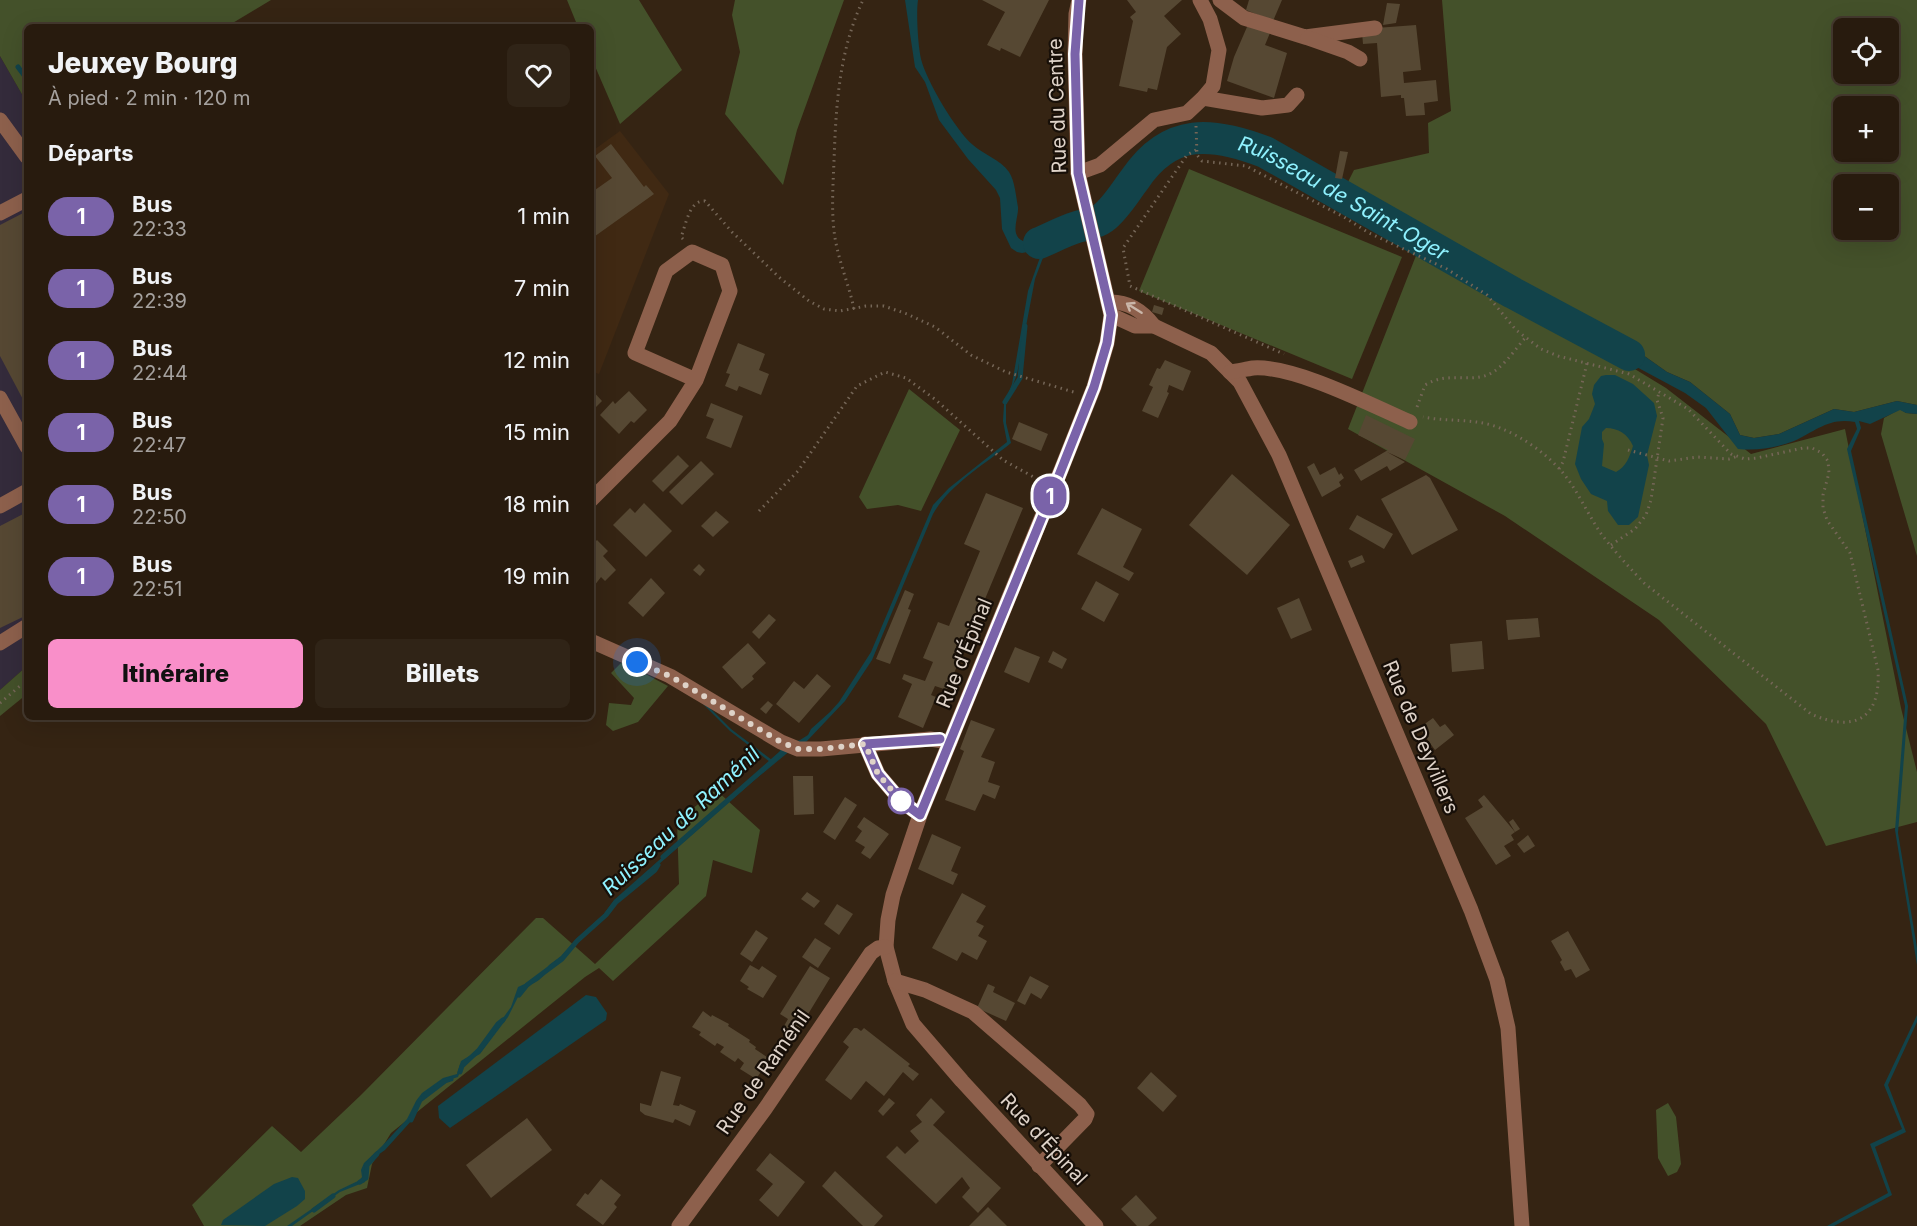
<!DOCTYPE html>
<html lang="fr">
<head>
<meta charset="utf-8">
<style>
	:root { --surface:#281b0e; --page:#302417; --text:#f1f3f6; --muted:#a5a19e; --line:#44392e; --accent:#f98fc9 }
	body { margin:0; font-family:Inter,sans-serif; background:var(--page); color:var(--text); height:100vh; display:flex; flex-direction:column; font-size:22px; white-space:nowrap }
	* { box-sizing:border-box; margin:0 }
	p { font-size:20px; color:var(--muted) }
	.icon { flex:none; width:33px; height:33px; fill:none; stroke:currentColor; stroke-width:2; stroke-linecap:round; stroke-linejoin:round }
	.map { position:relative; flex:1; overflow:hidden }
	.panel { position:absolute; left:24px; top:24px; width:570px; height:696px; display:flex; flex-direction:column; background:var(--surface); border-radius:9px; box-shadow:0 6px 24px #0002,0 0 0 2px var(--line) }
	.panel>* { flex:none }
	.badge { padding:0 12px; border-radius:20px; font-size:21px; line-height:39px }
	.tools { position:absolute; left:1833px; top:18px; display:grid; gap:12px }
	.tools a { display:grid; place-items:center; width:66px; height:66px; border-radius:9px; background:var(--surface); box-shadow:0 6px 24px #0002,0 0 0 2px var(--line); font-size:30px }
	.you { position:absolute; width:30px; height:30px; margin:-15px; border:4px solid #fff; border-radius:50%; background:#1a73e8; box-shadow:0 0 0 9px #1a73e833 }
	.map>.badge { position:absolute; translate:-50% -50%; box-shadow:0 0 0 3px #fff }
	h2 { padding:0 24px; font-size:22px; line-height:54px }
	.round { display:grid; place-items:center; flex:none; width:63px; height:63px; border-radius:9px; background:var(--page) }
	.overview { display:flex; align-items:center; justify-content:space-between; height:102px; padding:0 24px }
	h1 { font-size:28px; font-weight:800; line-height:45px }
	.action { display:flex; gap:12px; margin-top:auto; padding:12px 24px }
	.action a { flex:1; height:69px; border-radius:9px; background:var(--accent); color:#111; font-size:24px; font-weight:800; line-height:69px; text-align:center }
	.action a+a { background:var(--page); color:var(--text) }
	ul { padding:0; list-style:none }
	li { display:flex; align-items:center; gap:18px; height:72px; padding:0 24px }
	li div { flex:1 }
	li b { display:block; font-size:22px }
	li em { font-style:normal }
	li .badge { min-width:66px; font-weight:700; text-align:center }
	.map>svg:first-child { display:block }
	.commercial { fill:#342b3b }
	.built { fill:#402913 }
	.green { fill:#44512a; fill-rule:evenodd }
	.water { fill:#12434a; fill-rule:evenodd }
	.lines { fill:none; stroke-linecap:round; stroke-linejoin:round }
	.stream { stroke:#12434a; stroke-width:5 }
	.river { stroke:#12434a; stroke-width:32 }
	.building { fill:#564833 }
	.path { stroke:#756657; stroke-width:3; stroke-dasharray:1.5 4.5; stroke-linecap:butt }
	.minor { stroke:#8d604c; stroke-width:15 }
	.oneway { stroke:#cab6a9 }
	.line-casing { stroke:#fff; stroke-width:14 }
	.line { stroke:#7a63a9; stroke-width:9 }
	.walk { stroke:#ded2c8; stroke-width:6; stroke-dasharray:0 10.8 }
	.stop-dot { fill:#fff; stroke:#7a63a9; stroke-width:3 }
	.labels { text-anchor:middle; stroke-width:4.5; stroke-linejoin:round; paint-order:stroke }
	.street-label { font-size:20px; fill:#ded2c8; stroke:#170f08 }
	.water-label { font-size:21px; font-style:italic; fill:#8ff1fe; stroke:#170f08 }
</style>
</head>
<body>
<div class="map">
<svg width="1917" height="1226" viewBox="0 0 1917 1226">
	<rect width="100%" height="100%" fill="#352413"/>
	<path class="commercial" d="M0,56L27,103V666L0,690Z"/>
	<path class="built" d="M620,131L669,194L599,374L591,371V152Z"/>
	<g class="green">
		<path d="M0,0H271L226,27H27V103L0,56Z"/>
		<path d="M567,0H639L682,70L620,124L591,57V27H578Z"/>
		<path d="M735,0H844L797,130L783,185L725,114L740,52L732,15Z"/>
		<path d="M1442,0H1917V405L1897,401L1854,412L1834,409L1779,434L1754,438L1740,435L1730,414L1690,382L1667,372L1643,355L1593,333L1592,343L1666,388L1751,454L1845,429L1901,708L1917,772V822L1826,846L1766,724L1659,620L1505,516L1348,429L1419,248L1465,274L1460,257L1344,190L1354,170L1429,153L1428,123L1451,111ZM1844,28H1888V74H1844ZM1844,106H1888V152H1844ZM1844,184H1888V230H1844Z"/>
		<path d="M1189,169L1402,257L1352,379L1139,291Z"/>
		<path d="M909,389L960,430L921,511L898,505L867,509L859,497Z"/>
		<path d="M1900,409L1906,413L1917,414V556L1881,434L1884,418Z"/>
		<path d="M591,649L623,662L668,686L638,722L613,731L606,725L609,703L631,705L634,698L611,673L622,662Z"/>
		<path d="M27,666V694L0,716V690Z"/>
		<path d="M716,790L760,830L752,873L713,860L706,896L613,981L599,968L585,977L391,1133L372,1164L367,1188L346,1195L300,1226H204L192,1205L272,1126L301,1152L361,1095L536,918H543L595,964L679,884L677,821Z"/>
		<path d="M1668,1103L1676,1117L1681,1164L1677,1172L1668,1176L1658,1158L1656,1110Z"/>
	</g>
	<g class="water">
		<path d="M905,0H918C916,14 918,45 921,59C926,80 956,131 973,145C984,155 1000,159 1009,172C1015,181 1016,197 1018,207C1019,217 1009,235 1023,241C1036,247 1049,229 1059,224C1064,221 1070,220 1076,218L1080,233L1047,247L1035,279L1017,374L1006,405V423L1011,443C984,465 950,484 933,514L872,660L845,701L807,741L791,750L751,783L616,902C605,917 591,927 578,939C564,953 553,968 539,980C533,985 527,984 522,989L508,1017L480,1054L463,1063L458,1077L445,1081L427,1092L420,1100L413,1119L385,1150L368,1162L365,1170V1182L340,1192L292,1226H287L339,1190L360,1180L362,1177L361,1170L364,1163L382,1146L407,1119L416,1101L422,1093L443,1078L457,1074L461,1061L479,1050L485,1039L503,1018L511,1007L518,987L540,977L549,965L561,956L577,938L603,915L614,900L770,762L730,731L688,689L694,692L731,729L772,760L778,755L783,745L800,740L808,735L811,729L830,712L839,702L871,652L933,505L949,488L1007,442L1003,421L1004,404L1012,384L1028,291L1043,249L1022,253L1017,252L1011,248L1002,229L1000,198L996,190L968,159L939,120L925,82L915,67Z"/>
		<path d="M1422,234L1470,261L1465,274L1419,248Z"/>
		<path d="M1593,333L1643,355L1667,372L1690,382L1730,414L1740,435L1754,438L1779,434L1834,409L1854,412L1897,401L1917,405V414L1906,413L1900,410L1870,424L1859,421L1861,428L1851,451L1908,706L1898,833L1917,948V965L1895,830L1905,706L1847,449L1857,429L1855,422C1829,417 1816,431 1794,441C1776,448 1757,451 1738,449L1706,408L1685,393L1592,343Z"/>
		<path d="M1606,375H1615L1633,384L1654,403L1657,416L1647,455L1649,465L1638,517L1629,525H1618L1608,511L1607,501L1591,494L1581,479L1575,464L1582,427L1589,419L1595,404L1592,394L1594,385L1601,376ZM1606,428C1618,428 1628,434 1633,446C1630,456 1626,467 1616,472L1602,466L1604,444L1602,439V432Z"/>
		<path d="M586,995L596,997L607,1013L606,1020L450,1128L439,1118L438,1106Z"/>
		<path d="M1917,1015V1022L1888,1085L1906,1132L1875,1147L1892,1195L1834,1226H1827L1888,1193L1870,1144L1902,1129L1884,1085Z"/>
		<path d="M292,1177L298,1178L305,1191V1199L297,1206L265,1226L221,1225L223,1220L274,1184Z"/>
	</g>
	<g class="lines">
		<g class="stream">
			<path d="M18,67L27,79"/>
			<path d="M1005,402L1020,378L1025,326"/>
			<path d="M663,857L784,751"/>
			<path d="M519,995L527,985L562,959L577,941L606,915L616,902L655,870L658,865"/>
			<path d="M460,1072L462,1066L479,1050L498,1024L503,1020"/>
			<path d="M411,1120L420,1100L445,1081L451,1079"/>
			<path d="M360,1182L366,1178L367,1165L377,1154"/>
			<path d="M314,1210L333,1196"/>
		</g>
		<path class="river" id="s1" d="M1039,243C1051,238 1064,231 1077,227C1087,224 1095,224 1103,218C1116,208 1125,192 1135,179C1170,127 1213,132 1265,152L1513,293L1629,355"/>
	</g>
	<g class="building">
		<path d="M982,0H1049L1020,57L1001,48L1000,51L987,45L1005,12Z"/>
		<path d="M1127,0H1182L1164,16L1181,34L1167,47L1157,90L1148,88L1147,92L1119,86L1133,21L1130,17L1136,12Z"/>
		<path d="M1249,0H1282L1273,21L1246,10Z"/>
		<path d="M1387,3L1400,4L1396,23L1383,25Z"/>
		<path d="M1250,20L1272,28L1265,45L1287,53L1274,98L1227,81L1234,57Z"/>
		<path d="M1416,25L1421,70L1403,72L1404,83L1436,80L1438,101L1424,103L1425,115L1406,116L1404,98H1401V95L1381,97L1377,43L1363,44L1362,32L1376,28Z"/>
		<path d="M611,144L644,187L646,185L654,194L591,239V185L595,190L612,178L595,156Z"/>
		<path d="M1340,151L1348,152L1342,179L1335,178Z"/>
		<path d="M27,211V407L0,356V225Z"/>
		<path d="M1154,305L1164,308L1162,315L1152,312Z"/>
		<path d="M738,343L765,354L759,370L769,374L761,395L739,386L737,391L725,386L730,374L726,373Z"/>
		<path d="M1165,360L1191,371L1183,391L1169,385L1167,392L1169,393L1158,418L1142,411L1153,387L1149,385L1151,381L1157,368L1160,369Z"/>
		<path d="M591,389L602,401L591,412Z"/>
		<path d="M629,391L647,410L634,423L631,421L619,434L600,415L613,401L615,404Z"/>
		<path d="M711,403L743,416L731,448L706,438L714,419L706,416Z"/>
		<path d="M1366,415L1415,439L1405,460L1387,452L1405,462L1390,471L1387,466L1361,481L1354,470L1388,450L1358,435Z"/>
		<path d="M1019,422L1048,434L1041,451L1012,439Z"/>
		<path d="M678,455L689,466L663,492L652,481Z"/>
		<path d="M701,461L714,474L682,505L669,492Z"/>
		<path d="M1314,463L1320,475L1335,467L1339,475L1341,473L1344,478L1339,482L1341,486L1322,497L1307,467Z"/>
		<path d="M1232,474L1290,525L1247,575L1189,525Z"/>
		<path d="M1426,475L1430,478L1458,530L1412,555L1381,499Z"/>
		<path d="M986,493L1023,508L947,690L935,686L931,695L936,697L923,728L898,717L912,684L902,679L904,674L925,681L933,662L923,658L938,622L949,626L980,551L964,544Z"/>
		<path d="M644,503L672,531L646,557L613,525L630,508L635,513Z"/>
		<path d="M1102,508L1142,529L1123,567L1134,573L1129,581L1077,554Z"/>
		<path d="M716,511L729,522L713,537L701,526Z"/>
		<path d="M27,512V599L24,601L27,607V615L0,628V526Z"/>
		<path d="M1357,515L1393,534L1384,549L1349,529Z"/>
		<path d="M597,540L608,551L603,556L616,570L605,581L601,577L591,590V546Z"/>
		<path d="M1362,555L1365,562L1351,568L1348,561Z"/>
		<path d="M699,564L705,570L700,576L693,570Z"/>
		<path d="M651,578L665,593L643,617L628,603Z"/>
		<path d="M1096,581L1119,594L1104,622L1081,609Z"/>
		<path d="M905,590L914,594L908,609L911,610L890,664L876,659Z"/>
		<path d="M1299,598L1312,630L1291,639L1277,608Z"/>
		<path d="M769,614L776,620L759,639L752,632Z"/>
		<path d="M1538,618L1540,637L1508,640L1506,620Z"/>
		<path d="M1482,641L1484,669L1452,672L1450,644Z"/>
		<path d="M748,643L766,663L752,676L754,679L742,689L722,667Z"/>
		<path d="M1015,647L1040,657L1029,683L1004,672Z"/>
		<path d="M1053,651L1067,659L1062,669L1048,662Z"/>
		<path d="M817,674L831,686L799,723L776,704L794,681L804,689Z"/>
		<path d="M768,701L773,705L766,714L760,709Z"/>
		<path d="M1433,718L1440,727L1445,724L1454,735L1435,750L1419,728Z"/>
		<path d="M971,720L995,729L981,757L995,762L988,782L1000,786L995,799L983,794L975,811L945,800L964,751L960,749Z"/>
		<path d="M1435,761L1443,775L1435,778L1428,764Z"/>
		<path d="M793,776H813L814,814L794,815Z"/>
		<path d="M1484,795L1515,832L1511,835L1514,840L1504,846L1511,856L1496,865L1465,818L1483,807L1478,800Z"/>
		<path d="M845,797L857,805L835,840L823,832Z"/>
		<path d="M864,817L889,834L870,859L861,853L865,847L855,841L862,831L857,827Z"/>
		<path d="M1513,819L1520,829L1515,832L1509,822Z"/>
		<path d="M932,834L961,847L951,871L958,874L953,885L918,869Z"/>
		<path d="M1528,835L1535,846L1524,853L1517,844Z"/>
		<path d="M807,892L820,901L814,908L801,899Z"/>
		<path d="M962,893L986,906L976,922L984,926L978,936L987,941L977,960L962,952L957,961L932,948Z"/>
		<path d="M837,904L853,914L839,935L824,924Z"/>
		<path d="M756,930L768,938L752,962L740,954Z"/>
		<path d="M1568,931L1590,970L1576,978L1571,969L1565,971L1560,962L1562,960L1551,941Z"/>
		<path d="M815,938L831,948L818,968L802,957Z"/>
		<path d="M750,965L759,970L762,966L777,976L763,998L747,989L749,987L740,981Z"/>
		<path d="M810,966L830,978L796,1034L784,1026L788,1019L780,1014Z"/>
		<path d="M1030,976L1049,986L1041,999L1031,993L1025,1005L1017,1001Z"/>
		<path d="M988,984L995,987L993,992L1015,1003L1006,1021L977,1008Z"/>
		<path d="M703,1011L711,1017L712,1015L729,1024L728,1026L750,1040L749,1042L756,1047L755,1049L770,1059L756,1079L740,1069L744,1063L738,1058L735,1062L720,1052L724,1047L717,1043L715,1046L699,1035L701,1032L692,1027Z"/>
		<path d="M854,1028H857L861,1031L864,1028L910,1064L908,1066L919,1074L913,1081L903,1072L884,1096L866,1081L851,1100L825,1080L849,1047L843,1042Z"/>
		<path d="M661,1071L681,1077L673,1105L679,1106L680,1104L696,1111L690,1126L675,1119L673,1123L645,1115L640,1111V1103L651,1106Z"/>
		<path d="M1151,1072L1177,1096L1163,1112L1137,1088Z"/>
		<path d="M889,1098L895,1103L883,1116L878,1111Z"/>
		<path d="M931,1098L945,1112L933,1125L1001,1188L978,1213L962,1197L970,1188L962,1177L936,1204L886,1157L897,1146L905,1154L919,1141L910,1131L922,1122L916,1115Z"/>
		<path d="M527,1118L552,1150L491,1198L466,1165Z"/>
		<path d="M770,1153L805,1182L778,1217L759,1200L773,1184L756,1170Z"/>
		<path d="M835,1171L883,1216L874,1226H863L822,1186Z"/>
		<path d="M601,1179L621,1195L614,1204L617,1207L603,1225L576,1205L585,1193L588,1195Z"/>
		<path d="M1136,1195L1157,1218L1148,1226H1137L1121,1209Z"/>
		<path d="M988,1207L1007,1226H969Z"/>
	</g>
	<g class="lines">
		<g class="path">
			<path d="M1196,126L1197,155L1202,161L1246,166L1344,217L1369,233L1447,269L1487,295L1516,330L1541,349L1558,356L1629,374L1688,409L1731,454L1745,459L1757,458L1803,448H1812L1822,453L1828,461L1829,473L1823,495V508L1827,520L1850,553L1878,670C1881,719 1854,733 1811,714L1644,583C1629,567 1615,552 1602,535C1588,515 1578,491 1563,473C1547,454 1523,437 1500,428C1476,418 1448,422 1423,417"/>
			<path d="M1196,150L1187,155L1123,248L1130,286L1284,354"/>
			<path d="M683,239L681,237C686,225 689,200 705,201L732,232L780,278L809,301L824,309L840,311L866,306H884L907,314L935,327L971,355L1006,372L1077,393"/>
			<path d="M854,309C849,285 839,262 835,238C831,213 833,186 834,161C836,105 839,51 863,0"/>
			<path d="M1417,407L1425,385C1449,370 1473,385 1493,372C1506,364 1516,348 1526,337"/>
			<path d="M1628,450L1669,461L1697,457L1729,459L1738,456"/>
			<path d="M1559,469L1563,462L1587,363"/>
			<path d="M759,511L798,471L857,386L885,372L906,378L936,400L1003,460L1039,480"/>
			<path d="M1611,545L1635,529L1646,515L1651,500L1663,418L1657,400L1659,393"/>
			<path d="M0,703L27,680"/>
		</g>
		<g class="minor">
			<path d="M1079,0L1076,14L1075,54L1078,173L1111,315L1107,343L1094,387L1061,470L920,815L893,895L888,920L886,947L895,981L913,1024L962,1081L1096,1226"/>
			<path d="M1220,0L1244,18L1305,37L1375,28"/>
			<path d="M1308,38L1348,52L1360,59"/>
			<path d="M1203,98L1262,108L1288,105L1297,95"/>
			<path d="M0,120L27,157"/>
			<path d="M1078,173L1100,165L1154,120L1187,113L1203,98L1213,86L1219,50L1210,19L1200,0"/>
			<path d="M0,213L27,199"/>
			<path d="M1108,302C1128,301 1142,310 1154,326"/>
			<path d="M1111,315L1135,326H1154L1211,353L1240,382L1279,455L1471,910L1497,980L1508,1028L1522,1226"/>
			<path d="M1230,372C1238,371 1246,369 1253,368C1294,365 1371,405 1410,422"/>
			<path d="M0,398L27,447"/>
			<path d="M591,500L670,421L696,380L730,291L722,265L692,252L666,271L635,353L696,380"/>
			<path d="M0,506L27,491"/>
			<path d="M591,641L670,676L781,742L798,749H821L930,739L950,742"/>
			<path d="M0,643L27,626"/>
			<path d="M865,744L878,774L901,801L920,815"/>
			<path d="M895,981L925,990L973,1012L1080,1105L1087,1114L1085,1119L1039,1166"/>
			<path d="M679,1226L765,1109L871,953L878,948L886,947"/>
		</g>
	</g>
	<defs><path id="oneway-shaft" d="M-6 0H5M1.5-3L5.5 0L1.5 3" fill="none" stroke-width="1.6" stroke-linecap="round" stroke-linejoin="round" transform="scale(1.5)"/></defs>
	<use class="oneway" href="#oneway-shaft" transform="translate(1134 308) rotate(-148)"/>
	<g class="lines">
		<g class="line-casing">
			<path id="line" d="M940,739L865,744L878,774L901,801L920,815L1054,488L1094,387L1107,343L1111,315L1078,173L1075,54L1079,0"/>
		</g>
		<use href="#line" class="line"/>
		<path class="walk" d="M637,662L670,676L781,742L798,749H821L865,744L878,774L901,801"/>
	</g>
	<circle class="stop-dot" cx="901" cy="801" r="12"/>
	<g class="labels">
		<g class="street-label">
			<text transform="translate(1057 106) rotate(-92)" y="7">Rue du Centre</text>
			<text transform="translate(964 653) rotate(-68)" y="7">Rue d’Épinal</text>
			<text transform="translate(1421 737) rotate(67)" y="7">Rue de Deyvillers</text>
			<text transform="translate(763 1072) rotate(-55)" y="7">Rue de Raménil</text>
			<text transform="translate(1044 1139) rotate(47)" y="7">Rue d’Épinal</text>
		</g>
		<g class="water-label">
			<text dy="7" stroke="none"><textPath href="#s1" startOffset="357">Ruisseau de Saint-Oger</textPath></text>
			<text transform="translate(681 821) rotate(-43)" y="7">Ruisseau de Raménil</text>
		</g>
	</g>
</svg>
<div class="tools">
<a><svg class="icon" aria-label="locate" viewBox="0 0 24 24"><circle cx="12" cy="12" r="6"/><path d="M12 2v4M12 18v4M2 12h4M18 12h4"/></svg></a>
<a>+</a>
<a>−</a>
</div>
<div class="you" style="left:637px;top:662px"></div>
<b class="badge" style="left:1050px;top:496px;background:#7a63a9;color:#fff">1</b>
<section class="panel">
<div class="overview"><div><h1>Jeuxey Bourg</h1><p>À pied · 2 min · 120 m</p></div><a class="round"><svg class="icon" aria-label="heart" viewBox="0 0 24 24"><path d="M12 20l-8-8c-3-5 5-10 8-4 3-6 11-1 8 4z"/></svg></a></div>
<h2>Départs</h2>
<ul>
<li><span class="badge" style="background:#7a63a9;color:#fff">1</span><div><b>Bus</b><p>22:33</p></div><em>1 min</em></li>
<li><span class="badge" style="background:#7a63a9;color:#fff">1</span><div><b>Bus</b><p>22:39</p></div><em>7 min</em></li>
<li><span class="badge" style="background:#7a63a9;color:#fff">1</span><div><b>Bus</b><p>22:44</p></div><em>12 min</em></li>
<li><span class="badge" style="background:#7a63a9;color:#fff">1</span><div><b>Bus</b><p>22:47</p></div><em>15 min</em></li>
<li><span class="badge" style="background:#7a63a9;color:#fff">1</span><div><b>Bus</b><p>22:50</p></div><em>18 min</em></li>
<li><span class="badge" style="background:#7a63a9;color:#fff">1</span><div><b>Bus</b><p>22:51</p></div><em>19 min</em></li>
</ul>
<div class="action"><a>Itinéraire</a><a>Billets</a></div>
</section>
</div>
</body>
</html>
